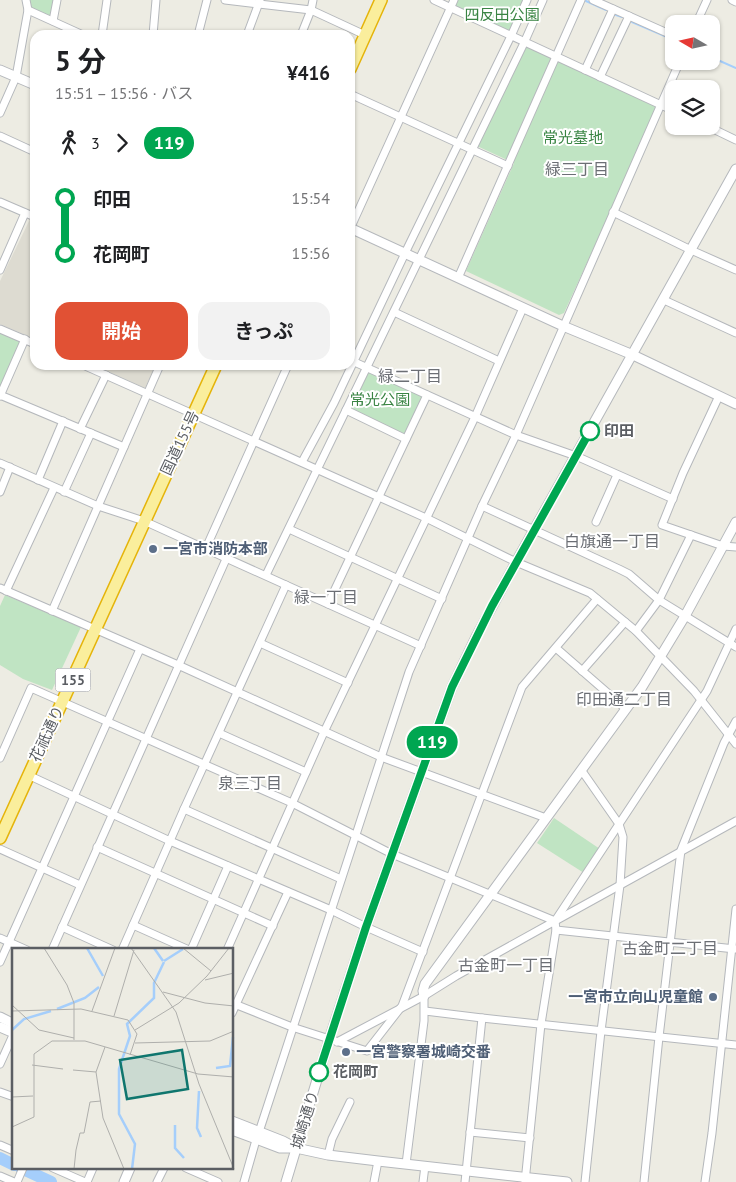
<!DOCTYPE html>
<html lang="ja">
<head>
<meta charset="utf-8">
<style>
	:root { --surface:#fff; --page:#f2f2f2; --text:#202124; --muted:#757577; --accent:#e15134 }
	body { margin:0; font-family:"PT Sans","Noto Sans JP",sans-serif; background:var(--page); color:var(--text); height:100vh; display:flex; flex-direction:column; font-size:19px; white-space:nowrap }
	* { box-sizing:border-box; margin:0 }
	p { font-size:16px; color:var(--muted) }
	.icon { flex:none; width:28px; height:28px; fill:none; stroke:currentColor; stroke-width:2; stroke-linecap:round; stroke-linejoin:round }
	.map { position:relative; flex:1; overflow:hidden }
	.sheet { position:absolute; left:30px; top:30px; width:325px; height:340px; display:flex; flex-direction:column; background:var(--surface); border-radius:15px; box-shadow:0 1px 4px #0004 }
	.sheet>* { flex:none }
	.badge { padding:0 10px; border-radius:16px; font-size:18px; line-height:32px }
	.needle { width:32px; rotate:279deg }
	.tools { position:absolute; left:665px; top:15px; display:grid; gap:10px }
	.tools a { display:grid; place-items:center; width:55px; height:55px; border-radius:10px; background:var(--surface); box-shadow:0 1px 4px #0004; font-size:25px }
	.map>.badge { position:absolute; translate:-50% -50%; box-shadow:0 0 0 2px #fff }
	.legs { display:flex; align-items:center; gap:8px; height:55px; padding:0 25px; font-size:16px }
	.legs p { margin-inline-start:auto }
	.head { display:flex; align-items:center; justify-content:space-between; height:85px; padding:0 25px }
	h1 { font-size:28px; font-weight:700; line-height:38px }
	.primary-button { display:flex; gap:10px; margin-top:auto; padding:10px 25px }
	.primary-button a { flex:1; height:58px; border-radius:15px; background:var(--accent); color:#fff; font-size:20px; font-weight:700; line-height:58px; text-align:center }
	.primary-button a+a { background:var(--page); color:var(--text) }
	ul { padding:0 25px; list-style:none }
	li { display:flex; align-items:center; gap:18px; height:55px; font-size:19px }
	li i { display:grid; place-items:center; width:8px; height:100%; margin:0 6px; background:currentColor }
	li i::after { content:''; width:12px; height:12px; margin:-6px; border:4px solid; border-radius:50%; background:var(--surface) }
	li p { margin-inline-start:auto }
	li:first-child i { background:linear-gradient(#0000 50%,currentColor 0) }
	li:last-child i { background:linear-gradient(currentColor 50%,#0000 0) }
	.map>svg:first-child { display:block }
	.education { fill:#dddbd1 }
	.green { fill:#c0e4c3 }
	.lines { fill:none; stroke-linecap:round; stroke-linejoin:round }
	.stream { stroke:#a5cefb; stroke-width:2 }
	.river { stroke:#a5cefb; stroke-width:12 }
	.minor-casing { stroke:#b5b8bc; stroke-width:9 }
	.tertiary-casing { stroke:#b5b8bc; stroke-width:11 }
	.trunk-casing { stroke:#e5b40a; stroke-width:14 }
	.minor { stroke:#fff; stroke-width:7 }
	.tertiary { stroke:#fff; stroke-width:9 }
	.trunk { stroke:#faee9c; stroke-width:11 }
	.line-1-casing { stroke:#fff; stroke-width:11 }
	.line-1 { stroke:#00a651; stroke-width:8 }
	.stop-1-dot { fill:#fff; stroke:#00a651; stroke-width:2.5 }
	.service-dot { fill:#5c6f8a; stroke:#fff; stroke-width:2 }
	.labels { text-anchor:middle; stroke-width:4; stroke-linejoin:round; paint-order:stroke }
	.shield { fill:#fff; stroke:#8c8e92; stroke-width:1 }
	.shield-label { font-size:14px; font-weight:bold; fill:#5b5e63 }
	.park-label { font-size:15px; fill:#398443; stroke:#fff }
	.stop-label { font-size:15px; font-weight:bold; fill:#5b5e63; stroke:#fff; text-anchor:start }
	.street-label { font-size:15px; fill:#5b5e63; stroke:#fff }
	.service-label { font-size:15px; font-weight:bold; fill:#4e5e75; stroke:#fff; text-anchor:start }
	.neighbourhood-label { font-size:16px; fill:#6c6f75; stroke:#fff }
	.inset-river { fill:none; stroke:#a5cefb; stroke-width:2.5 }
	.inset-road { fill:none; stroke:#afafac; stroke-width:1 }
	.view { fill:#0f766e; fill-opacity:0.15; stroke:#0f766e; stroke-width:2.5 }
	.inset-edge { fill:none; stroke:#5b5e63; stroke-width:2.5 }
</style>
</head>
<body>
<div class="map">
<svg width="736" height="1182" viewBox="0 0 736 1182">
	<rect width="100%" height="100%" fill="#edece3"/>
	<g class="education">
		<path d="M31,217L35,218V339L0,324V281Z"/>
		<path d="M93,365H156L145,388Z"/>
	</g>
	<g class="green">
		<path d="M29,0H54L52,17L30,7Z"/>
		<path d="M454,0H527L511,36L451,7Z"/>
		<path d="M527,46L659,105L564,313L559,315L466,271L514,163L477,146Z"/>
		<path d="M0,332L21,341L0,387Z"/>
		<path d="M368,372L423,396L405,434L352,410Z"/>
		<path d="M5,595L81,627L52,690L23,679L0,665V606Z"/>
		<path d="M554,818L600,849L584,873L537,843Z"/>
	</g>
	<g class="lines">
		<g class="stream">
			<path d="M586,1L606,10"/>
			<path d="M616,15L622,17"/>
			<path d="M632,22L674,40"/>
			<path d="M711,57L736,68"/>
		</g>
		<g class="river">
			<path d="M0,1158L14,1165"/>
			<path d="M21,1168L51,1182"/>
		</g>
		<g class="minor-casing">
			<g id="minor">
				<path d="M225,0L311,10L365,35"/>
				<path d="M434,0L674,111"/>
				<path d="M593,0L674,36"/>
				<path d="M732,0L736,2"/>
				<path d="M28,10L83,35"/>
				<path d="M53,21L57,0"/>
				<path d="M696,24L707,0"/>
				<path d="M102,35L107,0"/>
				<path d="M153,35L156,0"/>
				<path d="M198,35L207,0"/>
				<path d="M247,35L260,0"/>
				<path d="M301,35L311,10L313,0"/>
				<path d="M585,70L613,9"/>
				<path d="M600,77L629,16"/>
				<path d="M350,94L508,166"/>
				<path d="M0,113L16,77L28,10L26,0"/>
				<path d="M707,126L736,140"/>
				<path d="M0,136L35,152"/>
				<path d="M0,202L35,217"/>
				<path d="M613,212L691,250L736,270"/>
				<path d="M350,229L454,0"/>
				<path d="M0,270L25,213"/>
				<path d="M458,278L581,0"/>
				<path d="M664,300L736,333"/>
				<path d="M394,312L499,361"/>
				<path d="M0,329L35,344"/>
				<path d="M350,360L516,435L576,456L673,499"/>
				<path d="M83,365L426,518L516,562L590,593L636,631L694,691L736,744"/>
				<path d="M0,395L124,447"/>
				<path d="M0,396L25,339"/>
				<path d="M719,396L683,473L662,525L723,546L736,547"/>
				<path d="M346,410L406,439"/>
				<path d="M80,429L106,375"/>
				<path d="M302,462L334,403L408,247L511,36L527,0"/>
				<path d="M0,463L98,506L144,521L421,646"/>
				<path d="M38,480L63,421"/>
				<path d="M0,492L10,467"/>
				<path d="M64,492L91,433"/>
				<path d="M482,506L619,569L629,574L659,600L736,647"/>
				<path d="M596,522L617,475"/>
				<path d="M289,529L442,599"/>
				<path d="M206,548L288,365"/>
				<path d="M266,575L524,43L543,0"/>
				<path d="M0,588L178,665L381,757L546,818"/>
				<path d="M6,591L54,488"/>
				<path d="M328,604L427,395"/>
				<path d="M52,611L160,365"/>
				<path d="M636,631L659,600L691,535"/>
				<path d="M260,643L348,683"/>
				<path d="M556,648L626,709"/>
				<path d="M582,671L625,622"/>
				<path d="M219,733L306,772"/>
				<path d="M0,758L31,688L292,803L392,854L555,921L456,976L424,996L337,1042"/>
				<path d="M582,771L619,824L623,837L620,885L601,1031L585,1182"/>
				<path d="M28,775L170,841L331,910L366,927L423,952"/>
				<path d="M184,809L341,879"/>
				<path d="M97,847L273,926"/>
				<path d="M0,849L80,885"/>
				<path d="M557,920L736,821"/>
				<path d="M133,925L189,950"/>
				<path d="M62,927L113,950"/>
				<path d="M556,930L735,949"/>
				<path d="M0,938L27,950"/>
				<path d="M52,950L227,557"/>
				<path d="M122,950L184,809L286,585"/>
				<path d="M191,950L228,866"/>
				<path d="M227,950L324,732L475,417L523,308"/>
				<path d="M0,962L140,649"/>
				<path d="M232,1003L292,1027L367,1051L402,1006L522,687L597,599"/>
				<path d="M425,1011L482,1018L736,1045"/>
				<path d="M232,1013L288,892"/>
				<path d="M0,1064L14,1033"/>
				<path d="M0,1092L14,1097"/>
				<path d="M259,1132L409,672L482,506L516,435L680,61"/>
				<path d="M470,1132L530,1138"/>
				<path d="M0,1145L14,1151"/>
				<path d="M328,1155L332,1139L350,1102"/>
				<path d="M406,1164L424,1021V996"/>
				<path d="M53,1168L85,1182"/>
				<path d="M186,1168L218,1182"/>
				<path d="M0,1176L14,1182"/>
				<path d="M17,1182L23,1168"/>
				<path d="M87,1182L93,1168"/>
				<path d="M157,1182L164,1168"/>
				<path d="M244,1182L256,1140"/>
				<path d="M374,1182L378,1161"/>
				<path d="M423,1182L425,1166"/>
				<path d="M465,1182L482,1018"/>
				<path d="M525,1182L541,1024L556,930L555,921L707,691L736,629"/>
				<path d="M644,1182L659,1037L681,850L724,743L736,721"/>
				<path d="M705,1182L712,1133L736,909"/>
			</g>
		</g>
		<g class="tertiary-casing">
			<g id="tertiary">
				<path d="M0,70L35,85"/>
				<path d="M350,228L563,326L633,355L736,404"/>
				<path d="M424,996L423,991L425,984L642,687L685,616L736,522"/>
				<path d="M0,1017L14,1024"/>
				<path d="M0,1027L14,1033"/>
				<path d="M232,1121L283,1141L296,1148"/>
				<path d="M232,1130L280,1148H296L328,1155L378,1161L567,1182"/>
				<path d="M124,1182L130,1168"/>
				<path d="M286,1182L329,1040L366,927L452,687L477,635L516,562L736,169"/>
			</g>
		</g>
		<g class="trunk-casing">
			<g id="trunk">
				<path d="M350,69L381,0"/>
				<path d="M0,838L216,365"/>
			</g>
		</g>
		<use href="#minor" class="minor"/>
		<use href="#tertiary" class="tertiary"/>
		<use href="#trunk" class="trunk"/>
	</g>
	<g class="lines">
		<g class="line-1-casing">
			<path id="line-1" d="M319,1072L366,927L452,687L492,606L590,431"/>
		</g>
		<use href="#line-1" class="line-1"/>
	</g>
	<g class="stop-1-dot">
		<circle cx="590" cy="431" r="9"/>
		<circle cx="319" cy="1072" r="9"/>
	</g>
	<g class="service-dot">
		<circle cx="153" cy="549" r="5"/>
		<circle cx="713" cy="997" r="5"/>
		<circle cx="346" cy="1052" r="5"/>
	</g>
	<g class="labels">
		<rect class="shield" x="55.5" y="668.5" width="35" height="23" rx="4"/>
		<g class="shield-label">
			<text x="73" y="685">155</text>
		</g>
		<g class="park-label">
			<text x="502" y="20">四反田公園</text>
			<text x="573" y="143">常光墓地</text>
			<text x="380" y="405">常光公園</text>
		</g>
		<g class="stop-label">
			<text x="604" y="436">印田</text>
			<text x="333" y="1077">花岡町</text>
		</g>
		<g class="street-label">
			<text transform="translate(180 443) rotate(-65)" y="5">国道155号</text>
			<text transform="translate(47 734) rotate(-65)" y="5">花祇通り</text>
			<text transform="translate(305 1120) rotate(-73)" y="5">城崎通り</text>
		</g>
		<g class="service-label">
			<text x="163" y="554">一宮市消防本部</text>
			<text x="703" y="1002" text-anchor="end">一宮市立向山児童館</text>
			<text x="356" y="1057">一宮警察署城崎交番</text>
		</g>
		<g class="neighbourhood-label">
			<text x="577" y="175">緑三丁目</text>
			<text x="410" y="382">緑二丁目</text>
			<text x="612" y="547">白旗通一丁目</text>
			<text x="326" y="603">緑一丁目</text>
			<text x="624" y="705">印田通二丁目</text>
			<text x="250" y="789">泉三丁目</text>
			<text x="670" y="954">古金町二丁目</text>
			<text x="506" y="971">古金町一丁目</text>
		</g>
	</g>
	<g transform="translate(12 948)">
		<rect width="221" height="221" fill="#edece3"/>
		<path class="inset-river" d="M75,0L91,28M142,0L151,13M152,13L171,1M45,61L73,50L87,39M0,82L12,71L39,63M204,120L218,118L221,89M187,143L185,180L189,189M163,177V200L172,210M120,221L123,196L107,166V121L118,88L115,76L142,50V35L152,14"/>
		<path class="inset-road" d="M32,0L55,37L62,55V92M119,0L164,64L187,136L222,221M171,0L199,23M193,32L222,25M151,44L193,55L222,58M0,57L27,82L62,90M0,63L69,61L116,72L125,86L118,107M80,63L103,0M102,68L122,2M123,82L167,55L195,28L217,0M123,95L198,93L222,83M93,99L84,124L91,170L112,221M20,117L51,121M61,122L84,124M0,149L21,148M0,179L22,169V106L40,93H73L186,126L222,129M62,221L64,202L68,185H72L78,154L89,153"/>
		<path class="view" d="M170,102L176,141L115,151L108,112Z"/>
		<rect width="221" height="221" class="inset-edge"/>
	</g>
</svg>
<div class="tools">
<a><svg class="needle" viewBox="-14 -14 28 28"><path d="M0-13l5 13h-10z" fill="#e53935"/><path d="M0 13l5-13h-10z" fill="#757577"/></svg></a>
<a><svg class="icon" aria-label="layers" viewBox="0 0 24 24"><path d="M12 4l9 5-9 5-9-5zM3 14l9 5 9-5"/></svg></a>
</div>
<b class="badge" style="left:432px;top:742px;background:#00a651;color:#fff">119</b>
<section class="sheet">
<div class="head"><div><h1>5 分</h1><p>15:51 – 15:56 · バス</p></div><b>¥416</b></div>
<div class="legs"><svg class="icon" aria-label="walk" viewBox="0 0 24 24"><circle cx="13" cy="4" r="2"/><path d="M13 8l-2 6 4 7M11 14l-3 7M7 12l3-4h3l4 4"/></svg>3<svg class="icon" aria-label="forward" viewBox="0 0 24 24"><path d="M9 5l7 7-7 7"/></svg><b class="badge" style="background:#00a651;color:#fff">119</b></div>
<ul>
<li><i style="color:#00a651"></i><b>印田</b><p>15:54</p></li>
<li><i style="color:#00a651"></i><b>花岡町</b><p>15:56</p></li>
</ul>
<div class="primary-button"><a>開始</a><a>きっぷ</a></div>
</section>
</div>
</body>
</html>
